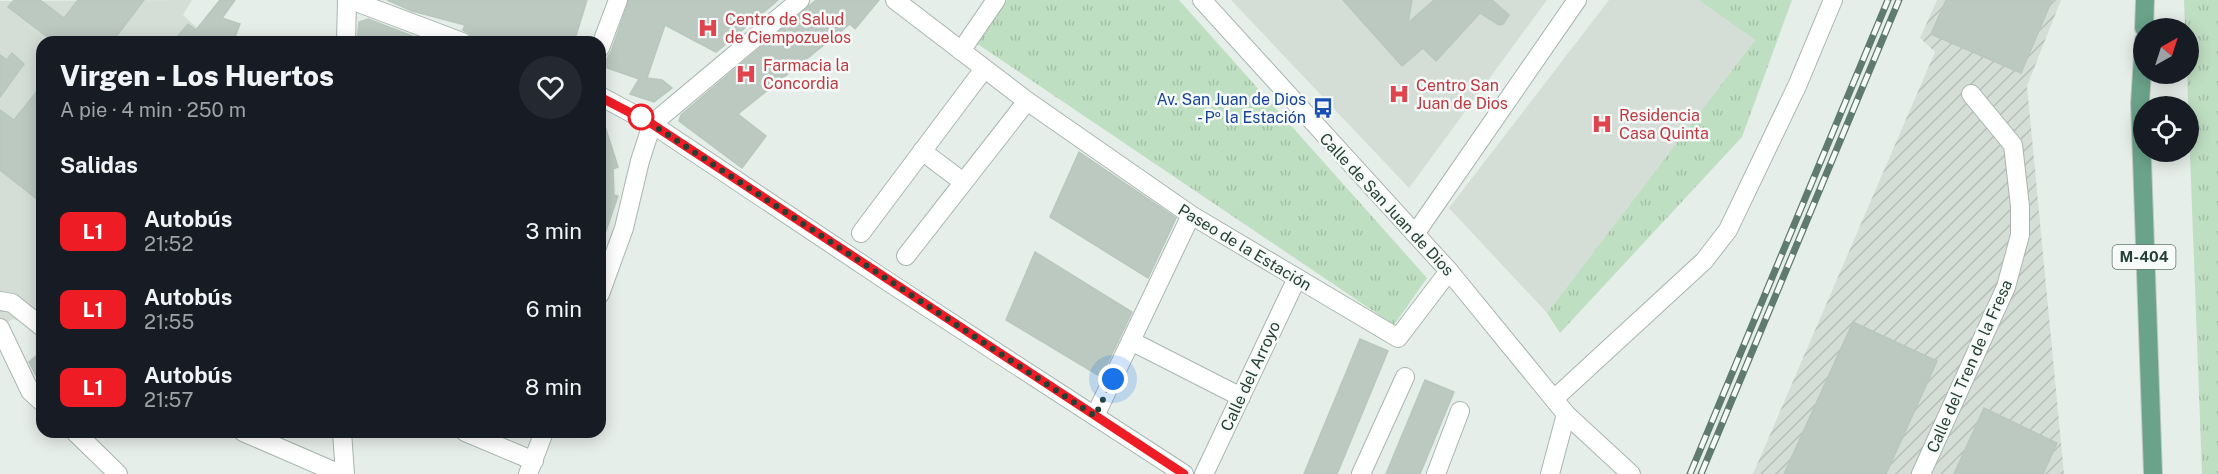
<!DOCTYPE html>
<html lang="es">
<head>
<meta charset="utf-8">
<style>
	:root { --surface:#171b24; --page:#242831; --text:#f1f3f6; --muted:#9ea1a6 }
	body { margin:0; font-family:"Public Sans",sans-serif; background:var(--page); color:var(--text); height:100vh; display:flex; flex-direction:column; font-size:22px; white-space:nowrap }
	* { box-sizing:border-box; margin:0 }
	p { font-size:20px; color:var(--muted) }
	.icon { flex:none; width:33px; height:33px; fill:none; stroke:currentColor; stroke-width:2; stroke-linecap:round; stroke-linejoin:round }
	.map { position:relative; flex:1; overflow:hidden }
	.panel { position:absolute; left:36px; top:36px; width:570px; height:402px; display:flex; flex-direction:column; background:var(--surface); border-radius:18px; box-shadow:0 3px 15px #0003 }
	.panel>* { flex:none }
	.badge { padding:0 12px; border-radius:9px; font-size:21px; line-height:39px }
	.needle { width:39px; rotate:39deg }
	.tools { position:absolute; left:2133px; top:18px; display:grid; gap:12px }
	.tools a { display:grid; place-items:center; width:66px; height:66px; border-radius:50%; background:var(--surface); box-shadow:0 3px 15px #0003; font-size:30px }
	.you { position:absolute; width:30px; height:30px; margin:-15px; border:4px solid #fff; border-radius:50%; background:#1a73e8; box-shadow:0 0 0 9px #1a73e833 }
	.map>.badge { position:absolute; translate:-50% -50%; box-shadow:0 0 0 3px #fff }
	h2 { padding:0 24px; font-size:22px; line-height:54px }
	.round { display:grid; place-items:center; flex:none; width:63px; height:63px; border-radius:32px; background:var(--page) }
	.headline { display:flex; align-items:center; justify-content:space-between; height:102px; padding:0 24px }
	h1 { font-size:28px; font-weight:800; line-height:45px }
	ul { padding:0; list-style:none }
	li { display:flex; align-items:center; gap:18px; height:78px; padding:0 24px }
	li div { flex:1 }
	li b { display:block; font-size:22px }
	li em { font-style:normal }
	li .badge { min-width:66px; font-weight:700; text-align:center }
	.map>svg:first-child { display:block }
	.built { fill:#d4ded7 }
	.industrial { fill:url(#industrial-furrows) }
	.park { fill:url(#park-tufts) }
	.building { fill:#bbc9c1; stroke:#b8c8be; stroke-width:1.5 }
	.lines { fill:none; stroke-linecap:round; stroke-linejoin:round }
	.minor-casing { stroke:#a8b6af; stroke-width:20 }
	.major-casing { stroke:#c2cac6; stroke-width:20 }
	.minor { stroke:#fff; stroke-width:18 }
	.major { stroke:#6ba38a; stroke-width:18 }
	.rail-casing { stroke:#5f7b6f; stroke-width:7 }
	.rail { stroke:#f6faf8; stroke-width:4.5; stroke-dasharray:14; stroke-linecap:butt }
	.line-casing { stroke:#fff; stroke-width:14 }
	.line { stroke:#ee1c25; stroke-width:9 }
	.walk { stroke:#254034; stroke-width:6; stroke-dasharray:0 10.8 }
	.stop-dot { fill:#fff; stroke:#ee1c25; stroke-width:3 }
	.labels { text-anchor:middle; stroke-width:5; stroke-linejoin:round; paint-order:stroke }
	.shield { fill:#f6faf8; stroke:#64786f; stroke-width:1.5 }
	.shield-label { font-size:15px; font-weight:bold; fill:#254034 }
	.health-label { font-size:16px; fill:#be3a42; stroke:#f6faf8; text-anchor:start }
	.transit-label { font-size:16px; fill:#164399; stroke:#f6faf8; text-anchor:end }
	.street-label { font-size:16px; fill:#254034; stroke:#f6faf8 }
</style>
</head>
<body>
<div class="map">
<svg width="2218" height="474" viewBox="0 0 2218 474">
	<defs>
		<pattern id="industrial-furrows" width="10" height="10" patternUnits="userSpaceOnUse" patternTransform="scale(1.5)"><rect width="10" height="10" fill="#d4ded7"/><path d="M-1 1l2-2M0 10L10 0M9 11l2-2" fill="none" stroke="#b6c0b9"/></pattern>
		<pattern id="park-tufts" width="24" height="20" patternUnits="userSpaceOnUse" patternTransform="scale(1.5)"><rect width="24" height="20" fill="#bfdfc2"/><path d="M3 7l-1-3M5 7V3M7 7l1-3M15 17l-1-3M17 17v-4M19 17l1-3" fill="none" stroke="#a4c0a7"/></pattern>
	</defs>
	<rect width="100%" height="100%" fill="#e6eee9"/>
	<g class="built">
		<path d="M192,0L183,15L213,42H42V328L12,319L0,329V1Z"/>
		<path d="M1231,0H1547L1409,188Z"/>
		<path d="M1609,0H1698L1755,40L1547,313L1449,208Z"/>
	</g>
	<path class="industrial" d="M1937,0H2061L2027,86L2064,474H1753L1935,52L1920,38Z"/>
	<g class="park">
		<path d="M1007,0H1179L1427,278L1394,325L976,43Z"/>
		<path d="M1698,0H1792L1742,137L1560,333L1547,313L1755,40Z"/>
		<path d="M2184,0H2218V474H2202L2187,74L2188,28H2185Z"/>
	</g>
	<g class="building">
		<path d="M14,0H40L64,18L78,0H144L112,42H54L8,7Z"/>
		<path d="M220,0H235L222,18L240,24L233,42H173L188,24L196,30Z"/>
		<path d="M387,0H587L574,42H473L470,34L463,30L465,25L412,11Z"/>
		<path d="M629,0H778L716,52L665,25L647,78L662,80L672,88L654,102L630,94L639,79L602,66L611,52Z"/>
		<path d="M816,0H879L855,29L850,24L738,114L766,136L742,168L679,121L681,115Z"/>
		<path d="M1343,0H1412L1408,23L1434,0H1492L1509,15L1503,24L1499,25L1480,13L1436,61L1423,48L1402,66Z"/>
		<path d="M1946,0H2052L2021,73L1931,34Z"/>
		<path d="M368,19L425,41V42H357L359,22Z"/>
		<path d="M12,53L24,64L0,97V55L7,60Z"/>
		<path d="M42,85V203L0,170V110L14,120Z"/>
		<path d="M600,120H603L618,167L613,169L614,195L618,196L602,242Z"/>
		<path d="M1079,152L1176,218L1148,278L1050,217Z"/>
		<path d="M1035,252L1132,312L1101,377L1006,320Z"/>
		<path d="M1853,322L1937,361L1886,474H1784Z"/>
		<path d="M1360,339L1388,351L1337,474H1304Z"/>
		<path d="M42,351V387L29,362Z"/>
		<path d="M1425,380L1454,392L1420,474H1386Z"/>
		<path d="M1984,408L2057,443L2043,474H1954Z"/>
	</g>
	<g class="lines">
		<g class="minor-casing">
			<g id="minor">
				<path d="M351,0L462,42"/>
				<path d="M895,0L1027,101L1191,215L1398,338L1449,271"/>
				<path d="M1202,0L1449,271L1566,414L1631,474"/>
				<path d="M346,42L347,0"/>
				<path d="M600,48L618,0"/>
				<path d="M961,51L996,0"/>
				<path d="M600,96L652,124L890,283L1184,474"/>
				<path d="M922,151L963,182"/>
				<path d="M861,233L984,69"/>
				<path d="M1415,234L1577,0"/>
				<path d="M906,256L1027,101"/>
				<path d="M600,294L624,228L640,161L652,124L800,0"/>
				<path d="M0,301L12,303L42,327"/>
				<path d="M0,328L30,391L42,402"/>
				<path d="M1131,341L1241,397"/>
				<path d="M1554,399L1704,261L1728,230L1797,86L1833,0"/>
				<path d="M1095,416L1191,215"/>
				<path d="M75,432L118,474"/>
				<path d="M243,432L340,474"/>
				<path d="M342,432L345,474"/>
				<path d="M465,432L534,461"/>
				<path d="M528,474L544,432"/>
				<path d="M1204,474L1297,278"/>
				<path d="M1361,474L1405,377"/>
				<path d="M1436,474L1460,411"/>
				<path d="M1550,474L1566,414"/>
				<path d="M1921,474L2006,287L2020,235V206L2013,145L1971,94"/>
			</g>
		</g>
		<g class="major-casing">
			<g id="major">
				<path d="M2144,28L2145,0"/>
				<path d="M2144,40L2140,103L2153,474"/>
			</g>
		</g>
		<use href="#minor" class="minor"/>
		<use href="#major" class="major"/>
		<g class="rail-casing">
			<g id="rail">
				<path d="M1690,474L1888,0"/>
				<path d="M1701,474L1899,0"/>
			</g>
		</g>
		<use href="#rail" class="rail"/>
	</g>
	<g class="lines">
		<g class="line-casing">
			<path id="line" d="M600,97L652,124L1184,474"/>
		</g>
		<use href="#line" class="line"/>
		<path class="walk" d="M641,117L1095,416L1113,379"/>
	</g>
	<defs>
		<g id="hospital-bare" transform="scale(1.62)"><path d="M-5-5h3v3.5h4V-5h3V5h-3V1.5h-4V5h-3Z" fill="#e0444e" stroke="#f6faf8" stroke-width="2.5" paint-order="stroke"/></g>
		<g id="bus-bare" transform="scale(1.62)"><path d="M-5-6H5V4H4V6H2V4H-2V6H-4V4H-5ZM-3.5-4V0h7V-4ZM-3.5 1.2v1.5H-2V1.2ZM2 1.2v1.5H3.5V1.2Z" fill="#1a4fb4" stroke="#f6faf8" stroke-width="2.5" paint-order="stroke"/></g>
	</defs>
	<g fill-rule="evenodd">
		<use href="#hospital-bare" x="708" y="28"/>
		<use href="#hospital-bare" x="746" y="74"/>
		<use href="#hospital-bare" x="1399" y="94"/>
		<use href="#bus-bare" x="1323" y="108"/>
		<use href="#hospital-bare" x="1602" y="124"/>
	</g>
	<circle class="stop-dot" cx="641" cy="117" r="12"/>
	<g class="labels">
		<rect class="shield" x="2112.5" y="245" width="63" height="24" rx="4.5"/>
		<g class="shield-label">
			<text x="2144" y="262">M-404</text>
		</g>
		<g class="health-label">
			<text x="725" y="25">Centro de Salud<tspan x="725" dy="18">de Ciempozuelos</tspan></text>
			<text x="763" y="71">Farmacia la<tspan x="763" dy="18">Concordia</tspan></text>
			<text x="1416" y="91">Centro San<tspan x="1416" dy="18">Juan de Dios</tspan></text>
			<text x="1619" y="121">Residencia<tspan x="1619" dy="18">Casa Quinta</tspan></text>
		</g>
		<g class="transit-label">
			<text x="1306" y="105">Av. San Juan de Dios<tspan x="1306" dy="18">- Pº la Estación</tspan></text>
		</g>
		<g class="street-label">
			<text transform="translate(1387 204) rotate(47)" y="6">Calle de San Juan de Dios</text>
			<text transform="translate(1245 247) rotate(31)" y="6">Paseo de la Estación</text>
			<text transform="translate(1969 366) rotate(-66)" y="6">Calle del Tren de la Fresa</text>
			<text transform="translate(1250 376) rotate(-65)" y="6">Calle del Arroyo</text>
		</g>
	</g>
</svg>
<div class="tools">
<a><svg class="needle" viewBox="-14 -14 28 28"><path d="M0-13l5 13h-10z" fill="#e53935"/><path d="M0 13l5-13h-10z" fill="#9ea1a6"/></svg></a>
<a><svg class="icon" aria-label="locate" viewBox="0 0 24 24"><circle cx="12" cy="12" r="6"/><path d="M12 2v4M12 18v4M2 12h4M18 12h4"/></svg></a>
</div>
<div class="you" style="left:1113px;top:379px"></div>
<section class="panel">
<div class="headline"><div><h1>Virgen - Los Huertos</h1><p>A pie · 4 min · 250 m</p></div><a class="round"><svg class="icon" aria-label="heart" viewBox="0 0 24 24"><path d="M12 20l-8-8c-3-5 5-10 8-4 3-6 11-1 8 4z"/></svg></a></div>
<h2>Salidas</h2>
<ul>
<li><span class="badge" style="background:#ee1c25;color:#fff">L1</span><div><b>Autobús</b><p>21:52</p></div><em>3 min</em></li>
<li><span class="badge" style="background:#ee1c25;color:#fff">L1</span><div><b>Autobús</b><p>21:55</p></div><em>6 min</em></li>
<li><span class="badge" style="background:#ee1c25;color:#fff">L1</span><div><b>Autobús</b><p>21:57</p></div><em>8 min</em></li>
</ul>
</section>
</div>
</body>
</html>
